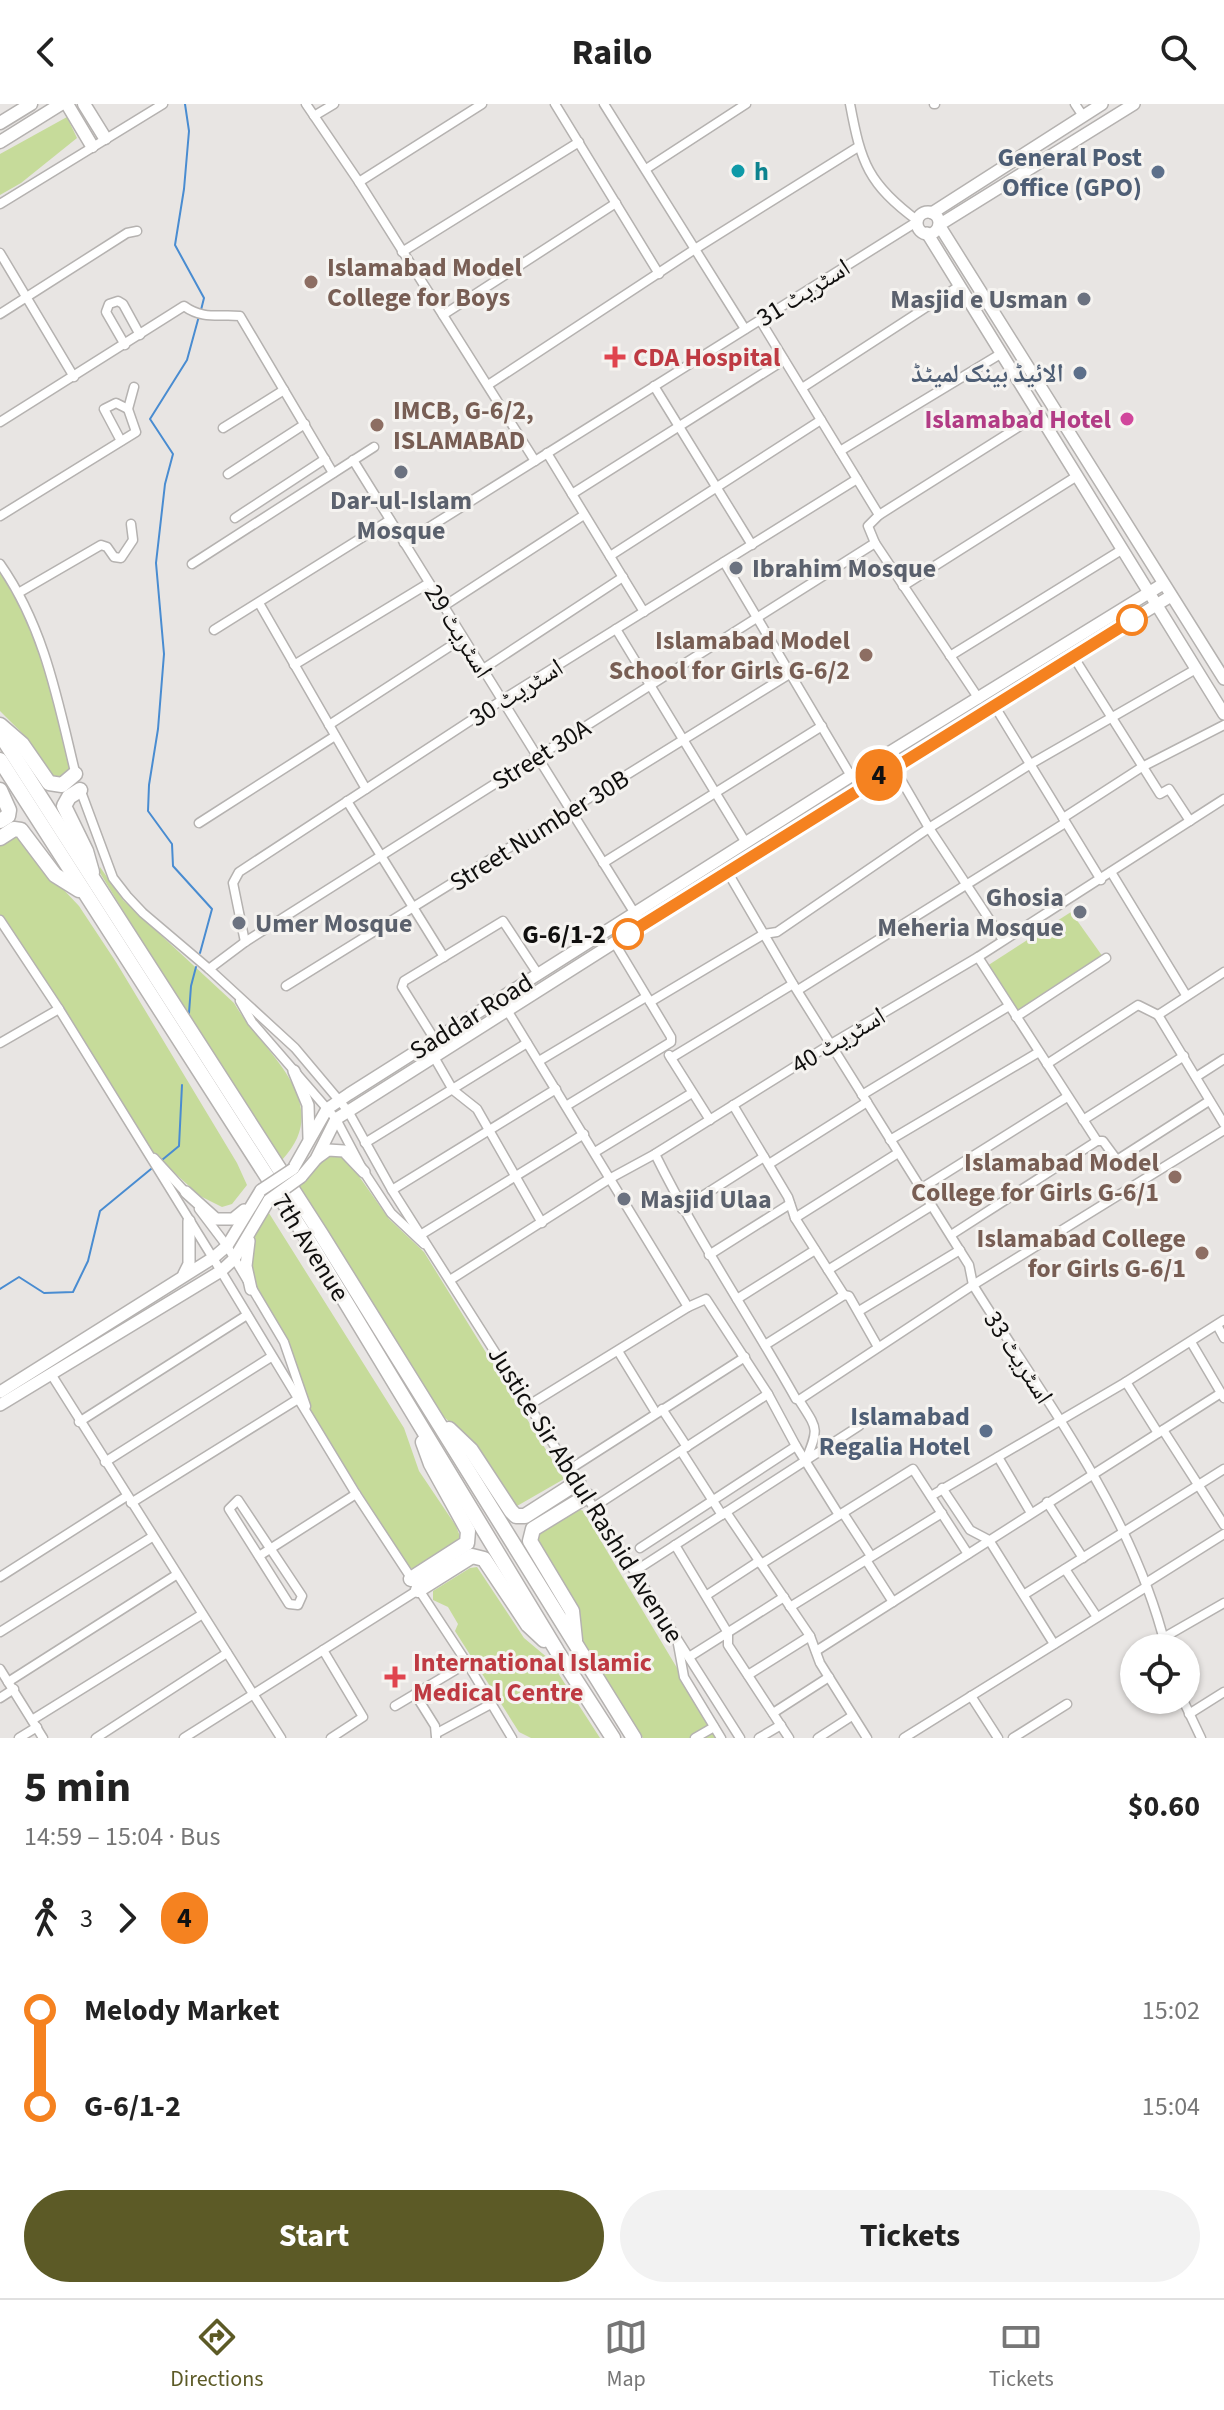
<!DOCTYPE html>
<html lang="en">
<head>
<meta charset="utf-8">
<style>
	:root { --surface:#fff; --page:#f2f2f2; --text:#222; --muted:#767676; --line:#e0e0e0; --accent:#5c5a26 }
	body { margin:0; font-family:"Source Sans 3","Noto Naskh Arabic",sans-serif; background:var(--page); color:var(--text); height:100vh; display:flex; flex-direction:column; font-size:30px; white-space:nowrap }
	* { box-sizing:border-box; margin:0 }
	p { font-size:26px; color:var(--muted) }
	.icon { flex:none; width:44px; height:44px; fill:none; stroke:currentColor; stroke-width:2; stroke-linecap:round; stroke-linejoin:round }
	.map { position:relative; height:1634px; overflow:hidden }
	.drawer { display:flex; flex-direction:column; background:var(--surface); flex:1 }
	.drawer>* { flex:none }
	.badge { padding:0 16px; border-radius:26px; font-size:28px; line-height:52px }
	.fabs { position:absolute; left:1120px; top:1530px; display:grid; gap:16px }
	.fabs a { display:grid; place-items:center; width:80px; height:80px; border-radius:50%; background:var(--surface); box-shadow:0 2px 6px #0004; font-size:40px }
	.map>.badge { position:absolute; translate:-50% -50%; box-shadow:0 0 0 4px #fff }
	.legs { display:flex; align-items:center; gap:12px; height:88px; padding:0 24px; font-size:26px }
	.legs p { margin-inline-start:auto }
	.headline { display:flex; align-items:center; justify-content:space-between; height:136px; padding:0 24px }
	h1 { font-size:44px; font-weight:700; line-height:60px }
	.button { display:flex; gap:16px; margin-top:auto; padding:16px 24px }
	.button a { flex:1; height:92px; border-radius:48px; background:var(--accent); color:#fff; font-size:32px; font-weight:700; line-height:92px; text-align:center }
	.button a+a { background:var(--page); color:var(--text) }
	ul { padding:0 24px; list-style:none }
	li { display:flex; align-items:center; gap:28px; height:96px; font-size:30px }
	li i { display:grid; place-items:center; width:12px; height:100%; margin:0 10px; background:currentColor }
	li i::after { content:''; width:20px; height:20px; margin:-10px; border:6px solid; border-radius:50%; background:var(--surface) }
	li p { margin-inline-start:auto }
	li:first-child i { background:linear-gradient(#0000 50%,currentColor 0) }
	li:last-child i { background:linear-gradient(currentColor 50%,#0000 0) }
	header { display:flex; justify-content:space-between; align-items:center; height:104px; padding:0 24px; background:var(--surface); font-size:36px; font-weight:700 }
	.dock { display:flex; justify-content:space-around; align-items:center; height:112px; border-top:2px solid var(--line); background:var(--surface); font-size:22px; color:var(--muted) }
	.dock a { display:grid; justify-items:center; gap:4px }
	.dock .selected { color:var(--accent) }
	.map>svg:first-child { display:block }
	.green { fill:#c6db9a }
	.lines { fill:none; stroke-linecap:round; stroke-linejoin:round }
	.stream { stroke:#498cd1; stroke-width:2 }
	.minor-casing { stroke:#b5b2b0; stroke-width:11 }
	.tertiary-casing { stroke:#b5b2b0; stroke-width:14 }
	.secondary-casing { stroke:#b5b2b0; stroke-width:15 }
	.primary-casing { stroke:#b5b2b0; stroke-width:17 }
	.minor { stroke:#fff; stroke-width:8 }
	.tertiary { stroke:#fff; stroke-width:11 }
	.secondary { stroke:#fff; stroke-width:12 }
	.primary { stroke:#fff; stroke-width:14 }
	.tertiary-bridge-casing { stroke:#b5b2b0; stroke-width:14; stroke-linecap:butt }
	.tertiary-bridge { stroke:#fff; stroke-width:11 }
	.line-1-casing { stroke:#fff; stroke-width:18 }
	.line-1 { stroke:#f58220; stroke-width:12 }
	.culture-dot { fill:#0f9aa8; stroke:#f5f3f0; stroke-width:3 }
	.service-dot { fill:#5c6f8a; stroke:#f5f3f0; stroke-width:3 }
	.education-dot { fill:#8d6e63; stroke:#f5f3f0; stroke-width:3 }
	.worship-dot { fill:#6b7280; stroke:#f5f3f0; stroke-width:3 }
	.health-dot { fill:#e0444e; stroke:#f5f3f0; stroke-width:3 }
	.hotel-dot { fill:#d1479c; stroke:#f5f3f0; stroke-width:3 }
	.stop-1-dot { fill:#fff; stroke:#f58220; stroke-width:4 }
	.labels { text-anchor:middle; stroke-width:6; stroke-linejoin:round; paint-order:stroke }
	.service-label { font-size:26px; font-weight:bold; fill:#4e5e75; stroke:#f5f3f0; text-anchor:end }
	.culture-label { font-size:26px; font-weight:bold; fill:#0d838f; stroke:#f5f3f0; text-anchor:start }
	.education-label { font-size:26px; font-weight:bold; fill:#785e54; stroke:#f5f3f0; text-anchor:end }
	.street-label { font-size:26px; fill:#100f0e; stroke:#f5f3f0 }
	.worship-label { font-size:26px; font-weight:bold; fill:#5b616d; stroke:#f5f3f0; text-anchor:start }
	.health-label { font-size:26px; font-weight:bold; fill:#be3a42; stroke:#f5f3f0; text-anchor:start }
	.hotel-label { font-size:26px; font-weight:bold; fill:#b23c85; stroke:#f5f3f0; text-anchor:end }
	.stop-label { font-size:26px; font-weight:bold; fill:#100f0e; stroke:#f5f3f0; text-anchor:end }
</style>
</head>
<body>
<header><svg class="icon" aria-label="back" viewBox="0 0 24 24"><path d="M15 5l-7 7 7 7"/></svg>Railo<svg class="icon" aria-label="search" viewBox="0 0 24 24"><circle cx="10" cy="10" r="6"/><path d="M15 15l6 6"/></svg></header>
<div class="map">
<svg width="1224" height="1634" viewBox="0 0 1224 1634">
	<rect width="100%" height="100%" fill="#e8e5e3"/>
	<g class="green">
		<path d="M67,13L77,34L21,79L0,91V50Z"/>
		<path d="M0,463L27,504L54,585L70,664L66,672H53L24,631L0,607Z"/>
		<path d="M14,731H22L45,766L79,802L116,858L237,1059L247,1081L232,1100L222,1103L200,1092L144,1041L0,811V740Z"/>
		<path d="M100,763L123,796L234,899C262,948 337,998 282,1056L176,893L100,769Z"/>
		<path d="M1071,808L1103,853L1016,910L987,862Z"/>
		<path d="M338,1048L356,1068L389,1115L424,1148L564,1375L517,1402H511L466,1334L435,1304L296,1085L327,1050Z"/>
		<path d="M267,1106L404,1324L419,1367L456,1422L461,1435L414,1465L408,1463L312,1310L284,1232L258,1185L249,1160L253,1132Z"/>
		<path d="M575,1403L583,1407L719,1634H643L584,1539L577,1511L530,1430Z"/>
		<path d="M477,1463L524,1534L549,1555L600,1634H531L519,1628L455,1527L458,1520L448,1503L433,1496V1487L470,1464Z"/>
	</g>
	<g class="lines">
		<g class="stream">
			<path d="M185,0L189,27L184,85L175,141L204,194L201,206"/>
			<path d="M199,212L187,256L150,315L173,350L165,380L156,459L164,550L158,625L149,681L148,707L172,740L173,762L212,805L200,849"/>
			<path d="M189,909L191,882L196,863"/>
			<path d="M162,1056L179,1042L182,981"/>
			<path d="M0,1185L19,1173L44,1189L73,1188L88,1157L100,1107L151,1065"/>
		</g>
		<g class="minor-casing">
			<g id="minor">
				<path d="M306,0L359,78L535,357"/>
				<path d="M555,0L659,170"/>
				<path d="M604,0L745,225"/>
				<path d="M934,0H935"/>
				<path d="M1075,0L1083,12"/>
				<path d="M314,12L334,0"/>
				<path d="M646,65L746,0"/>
				<path d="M359,78L482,0"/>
				<path d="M0,100L163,0"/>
				<path d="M402,148L579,38"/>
				<path d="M0,149L74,273"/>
				<path d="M0,210L127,129L137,127"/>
				<path d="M443,211L616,99"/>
				<path d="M760,216L879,411"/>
				<path d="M125,241L106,208L109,200L118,197L123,200L140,231"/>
				<path d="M488,281L695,145L858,43"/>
				<path d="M654,282L752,441"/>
				<path d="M802,284L959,182"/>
				<path d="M0,318L184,202C203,216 220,210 240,212L333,369"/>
				<path d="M223,324L284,286"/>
				<path d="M121,337L104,305L116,299L128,305"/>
				<path d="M840,347L1002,249"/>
				<path d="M547,349L644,508"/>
				<path d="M353,356L642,821"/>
				<path d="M228,370L305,320"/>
				<path d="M572,390L784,256"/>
				<path d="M0,412L136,328L128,305L134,283"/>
				<path d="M235,414L325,355"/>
				<path d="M404,439L918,117C868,80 861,59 850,0"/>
				<path d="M610,452L821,316"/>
				<path d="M724,458L851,672"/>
				<path d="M0,460C45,524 58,598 76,672"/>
				<path d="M192,460L374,343"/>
				<path d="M903,482L1077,372"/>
				<path d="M20,488L101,441L107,443L114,453L121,454L133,436L131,420"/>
				<path d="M259,499L366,685"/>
				<path d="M444,502L584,411"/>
				<path d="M616,525L746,739"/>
				<path d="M214,526L390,416"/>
				<path d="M950,552L1123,445"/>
				<path d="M1073,552L1160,690L1169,685L1190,717"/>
				<path d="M294,561L429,479"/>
				<path d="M483,565L623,473"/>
				<path d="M979,595L875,439L868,422L879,411L1039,310"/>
				<path d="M994,601L1101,776"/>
				<path d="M329,621L463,534"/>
				<path d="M893,662L929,724L1003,836"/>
				<path d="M80,685L113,774L127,792L143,809L209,865L295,944L348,1007L392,1086L740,1634"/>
				<path d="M347,697L444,853"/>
				<path d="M1063,714L1142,663L1224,621"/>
				<path d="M199,719L335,632"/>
				<path d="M603,759L822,622"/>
				<path d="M727,767L793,880L957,1142L969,1161L973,1181C1045,1297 1133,1409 1166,1544"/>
				<path d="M1111,768L1186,891"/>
				<path d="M0,816L59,905L213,1154L356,1390L467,1559L512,1634"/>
				<path d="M245,838L233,779L239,768L502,596L857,375"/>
				<path d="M978,853L1097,1037H1103L1117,1056L1209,997"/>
				<path d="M209,865L245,838L875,439"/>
				<path d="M286,882L791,569"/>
				<path d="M798,886L1065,719"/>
				<path d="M240,897L252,918L336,1015L364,1068L391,1109L424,1140"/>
				<path d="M650,898L764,830L777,828L929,724L1029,661L1196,565"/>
				<path d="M507,906L688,1203"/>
				<path d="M1158,911L1224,1020"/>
				<path d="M1158,911L1224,868"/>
				<path d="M1016,913L1106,854"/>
				<path d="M435,936L402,883L404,877L503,817L538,870"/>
				<path d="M0,939L59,905"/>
				<path d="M669,951L710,1016"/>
				<path d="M434,953L453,986L477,1005L542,1119"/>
				<path d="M671,954L793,880"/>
				<path d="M539,957L646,893"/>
				<path d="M1047,960L1138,901L1158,911"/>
				<path d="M1196,973L1224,955"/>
				<path d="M862,991L1009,902"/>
				<path d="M733,1001L788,1093L795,1114L844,1191"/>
				<path d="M566,1002L671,938V933L614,838"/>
				<path d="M1083,1016L1184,952"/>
				<path d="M890,1036L1039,948"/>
				<path d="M365,1039L527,939"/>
				<path d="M595,1048L692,989"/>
				<path d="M655,1050C697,1135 750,1213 796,1295L799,1296C818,1326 819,1323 806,1356"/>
				<path d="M154,1054L188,1091"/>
				<path d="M769,1060L867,998"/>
				<path d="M922,1084L1067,993"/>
				<path d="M392,1086L556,985"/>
				<path d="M199,1105L227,1142L284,1238L306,1302"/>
				<path d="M682,1105L764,1053"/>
				<path d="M795,1114L898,1049"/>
				<path d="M422,1130L584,1030"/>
				<path d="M951,1131L1097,1037"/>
				<path d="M709,1151L790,1100"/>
				<path d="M828,1166L931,1102"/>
				<path d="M450,1176L609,1075L655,1050L831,940L978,853L1224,695"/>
				<path d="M737,1195L815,1146"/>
				<path d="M859,1207L960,1146"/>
				<path d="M1217,1221L1224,1234"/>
				<path d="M1191,1238L1224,1294"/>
				<path d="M765,1241L844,1191L849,1192L878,1243"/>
				<path d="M618,1247L656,1309"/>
				<path d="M51,1270L281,1634"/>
				<path d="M1126,1278L1158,1329"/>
				<path d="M799,1296L973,1181L1224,1026"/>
				<path d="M529,1301L688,1203L706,1195L768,1290L796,1342L839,1411"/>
				<path d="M662,1305L687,1343"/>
				<path d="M79,1318L247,1211"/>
				<path d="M1163,1326L1224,1421"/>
				<path d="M681,1347L722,1411"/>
				<path d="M998,1353L1031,1409"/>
				<path d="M105,1358L271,1253"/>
				<path d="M570,1365L745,1253"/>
				<path d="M942,1384L970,1426L989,1436L1054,1540"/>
				<path d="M931,1392L1126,1278L1224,1216"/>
				<path d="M238,1396L302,1492L298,1501L289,1500L229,1405Z"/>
				<path d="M1047,1398L1083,1454"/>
				<path d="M131,1399L298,1295"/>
				<path d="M594,1403L768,1290"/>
				<path d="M726,1408L810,1532L820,1559L867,1634"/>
				<path d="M843,1409L871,1452"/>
				<path d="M675,1441L728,1529V1541L789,1634"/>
				<path d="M640,1444L796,1342"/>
				<path d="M259,1452L356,1390"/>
				<path d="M866,1456L893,1498"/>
				<path d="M761,1460L913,1365L968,1450"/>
				<path d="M1065,1465L1097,1513"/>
				<path d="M635,1467L859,1322"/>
				<path d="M0,1473L127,1392"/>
				<path d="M1146,1479L1224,1430"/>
				<path d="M1025,1490L1224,1365"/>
				<path d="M707,1491L759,1457"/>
				<path d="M790,1503L942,1409"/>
				<path d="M0,1528L152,1433"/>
				<path d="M1163,1534L1224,1499"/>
				<path d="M678,1540L684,1573L721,1634"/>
				<path d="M323,1546L363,1613L331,1634"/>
				<path d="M816,1547L1221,1289"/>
				<path d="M689,1553L784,1493"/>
				<path d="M0,1565L43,1634"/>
				<path d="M748,1571L810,1532"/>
				<path d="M8,1578L176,1471"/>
				<path d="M415,1590L435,1622L436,1633"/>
				<path d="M971,1592L998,1634"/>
				<path d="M0,1594L14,1585"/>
				<path d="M1183,1596L1201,1634"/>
				<path d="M395,1602L467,1559"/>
				<path d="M773,1609L829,1573"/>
				<path d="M1189,1610L1224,1588"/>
				<path d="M32,1616L201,1511"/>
				<path d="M437,1629L491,1600"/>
				<path d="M19,1634L37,1623"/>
				<path d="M96,1634L227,1549"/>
				<path d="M184,1634L418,1486"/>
				<path d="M695,1634L714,1623"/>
				<path d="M759,1634L781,1621"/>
				<path d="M818,1634L852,1612"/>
				<path d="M904,1634L1146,1483"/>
				<path d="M1013,1634L1067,1600"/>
			</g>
		</g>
		<g class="tertiary-casing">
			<g id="tertiary">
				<path d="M1134,0L939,121L1224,575"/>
				<circle cx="928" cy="119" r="11"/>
				<path d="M932,109L1102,0"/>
				<path d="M927,129L1224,610"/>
				<path d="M294,967L308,1001L309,1034"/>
				<path d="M317,1054L328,1046L344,1047L364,1068"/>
				<path d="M293,1065L327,1005L349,990L851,672L1163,480"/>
				<path d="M301,1073L316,1055L336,1015L893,662L1171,492"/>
				<path d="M186,1088L216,1115H233L244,1106"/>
				<path d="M249,1137L246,1162L251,1185"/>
				<path d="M184,1170L189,1160V1117"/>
				<path d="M0,1288L213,1154L227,1142L261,1086"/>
				<path d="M0,1301L221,1167L234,1155L269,1096"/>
			</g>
		</g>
		<g class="secondary-casing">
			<g id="secondary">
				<path d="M67,0L92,42"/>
				<path d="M84,0L105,34"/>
				<path d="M0,19L31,0"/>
				<path d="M0,38L61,0"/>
			</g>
		</g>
		<g class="primary-casing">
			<g id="primary">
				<path d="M0,621L22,640L49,679L62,681L75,670"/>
				<path d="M0,630L321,1130L634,1634"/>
				<path d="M0,656L313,1144L557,1547L613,1634"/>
				<path d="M0,686L9,706L8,712L0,717"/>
				<path d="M80,686L69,693L64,702L86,747L92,768"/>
				<path d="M0,734L14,725L21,726L55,771L79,786"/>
				<path d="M449,1325L471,1346L511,1407L516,1412H525L578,1378"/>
				<path d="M411,1475L467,1439L468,1427L431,1360L423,1338"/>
				<path d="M418,1486L472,1452L484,1455L528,1521L544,1536"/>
				<path d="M575,1536L572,1507L530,1437L533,1425L587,1392"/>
			</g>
		</g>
		<use href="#minor" class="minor"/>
		<use href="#tertiary" class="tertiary"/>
		<use href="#secondary" class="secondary"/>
		<use href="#primary" class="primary"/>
		<g class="tertiary-bridge-casing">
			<g id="tertiary-bridge">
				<path d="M261,1086L293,1065"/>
				<path d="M269,1096L301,1073"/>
			</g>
		</g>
		<use href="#tertiary-bridge" class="tertiary-bridge"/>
	</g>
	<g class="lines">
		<g class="line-1-casing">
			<path id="line-1" d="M628,830L1132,516"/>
		</g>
		<use href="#line-1" class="line-1"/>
	</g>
	<circle class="culture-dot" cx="738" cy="67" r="8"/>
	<g class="service-dot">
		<circle cx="1158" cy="68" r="8"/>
		<circle cx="1080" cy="269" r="8"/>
		<circle cx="986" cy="1327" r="8"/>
	</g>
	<g class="education-dot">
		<circle cx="311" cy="178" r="8"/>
		<circle cx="377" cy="321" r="8"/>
		<circle cx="866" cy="551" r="8"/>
		<circle cx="1175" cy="1073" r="8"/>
		<circle cx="1202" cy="1149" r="8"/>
	</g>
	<g class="worship-dot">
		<circle cx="1084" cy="195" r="8"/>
		<circle cx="401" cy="368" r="8"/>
		<circle cx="736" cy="464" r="8"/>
		<circle cx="1080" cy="808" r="8"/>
		<circle cx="239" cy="819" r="8"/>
		<circle cx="624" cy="1095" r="8"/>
	</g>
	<g class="health-dot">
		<path d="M611 241h8v8h8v8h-8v8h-8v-8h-8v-8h8z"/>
		<path d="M391 1561h8v8h8v8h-8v8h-8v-8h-8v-8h8z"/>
	</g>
	<circle class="hotel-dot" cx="1127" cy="315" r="8"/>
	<g class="stop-1-dot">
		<circle cx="1132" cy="516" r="14"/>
		<circle cx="628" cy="830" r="14"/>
	</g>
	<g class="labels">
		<g class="service-label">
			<text x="1142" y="62">General Post<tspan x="1142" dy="30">Office (GPO)</tspan></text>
			<text x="1064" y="278">الائیڈ بینک لمیٹڈ</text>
			<text x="970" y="1321">Islamabad<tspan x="970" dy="30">Regalia Hotel</tspan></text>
		</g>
		<g class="culture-label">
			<text x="754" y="76">h</text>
		</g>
		<g class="education-label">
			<text x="327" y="172" text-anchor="start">Islamabad Model<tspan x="327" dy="30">College for Boys</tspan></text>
			<text x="393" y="315" text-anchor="start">IMCB, G-6/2,<tspan x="393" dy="30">ISLAMABAD</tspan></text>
			<text x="850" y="545">Islamabad Model<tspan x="850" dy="30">School for Girls G-6/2</tspan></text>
			<text x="1159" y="1067">Islamabad Model<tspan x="1159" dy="30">College for Girls G-6/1</tspan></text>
			<text x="1186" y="1143">Islamabad College<tspan x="1186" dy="30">for Girls G-6/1</tspan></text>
		</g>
		<g class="street-label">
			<text transform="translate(803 188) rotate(-32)" y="9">اسٹریٹ 31</text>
			<text transform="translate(459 527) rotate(58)" y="9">اسٹریٹ 29</text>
			<text transform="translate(516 588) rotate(-32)" y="9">اسٹریٹ 30</text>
			<text transform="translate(541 650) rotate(-32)" y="9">Street 30A</text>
			<text transform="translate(539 726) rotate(-32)" y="9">Street Number 30B</text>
			<text transform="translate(471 912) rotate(-32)" y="9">Saddar Road</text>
			<text transform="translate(838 936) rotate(-31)" y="9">اسٹریٹ 40</text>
			<text transform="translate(311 1143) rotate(58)" y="9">7th Avenue</text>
			<text transform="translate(1019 1253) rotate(57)" y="9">اسٹریٹ 33</text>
			<text transform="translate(586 1390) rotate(58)" y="9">Justice Sir Abdul Rashid Avenue</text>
		</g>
		<g class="worship-label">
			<text x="1068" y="204" text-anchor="end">Masjid e Usman</text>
			<text x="401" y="405" text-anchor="middle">Dar-ul-Islam<tspan x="401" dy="30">Mosque</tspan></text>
			<text x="752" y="473">Ibrahim Mosque</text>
			<text x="1064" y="802" text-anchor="end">Ghosia<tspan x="1064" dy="30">Meheria Mosque</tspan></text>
			<text x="255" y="828">Umer Mosque</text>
			<text x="640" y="1104">Masjid Ulaa</text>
		</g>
		<g class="health-label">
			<text x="633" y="262">CDA Hospital</text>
			<text x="413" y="1567">International Islamic<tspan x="413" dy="30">Medical Centre</tspan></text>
		</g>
		<g class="hotel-label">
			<text x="1111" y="324">Islamabad Hotel</text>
		</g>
		<g class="stop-label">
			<text x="606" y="839">G-6/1-2</text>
		</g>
	</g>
</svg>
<div class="fabs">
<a><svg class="icon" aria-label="locate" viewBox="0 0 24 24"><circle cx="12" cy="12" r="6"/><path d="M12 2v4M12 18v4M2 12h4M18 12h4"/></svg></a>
</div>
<b class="badge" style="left:879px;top:671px;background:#f58220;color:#111">4</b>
</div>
<section class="drawer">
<div class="headline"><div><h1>5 min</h1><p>14:59 – 15:04 · Bus</p></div><b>$0.60</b></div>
<div class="legs"><svg class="icon" aria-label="walk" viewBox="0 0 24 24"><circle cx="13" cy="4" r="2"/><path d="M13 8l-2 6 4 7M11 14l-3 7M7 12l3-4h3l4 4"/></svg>3<svg class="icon" aria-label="forward" viewBox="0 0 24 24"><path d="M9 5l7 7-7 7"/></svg><b class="badge" style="background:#f58220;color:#111">4</b></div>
<ul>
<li><i style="color:#f58220"></i><b>Melody Market</b><p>15:02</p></li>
<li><i style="color:#f58220"></i><b>G-6/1-2</b><p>15:04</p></li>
</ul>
<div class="button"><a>Start</a><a>Tickets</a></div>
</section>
<nav class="dock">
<a class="selected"><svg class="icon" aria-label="directions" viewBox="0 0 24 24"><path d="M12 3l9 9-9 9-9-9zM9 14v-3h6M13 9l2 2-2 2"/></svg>Directions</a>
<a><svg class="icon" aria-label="map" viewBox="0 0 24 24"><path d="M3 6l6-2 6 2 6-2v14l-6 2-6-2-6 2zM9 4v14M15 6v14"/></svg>Map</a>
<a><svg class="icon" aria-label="tickets" viewBox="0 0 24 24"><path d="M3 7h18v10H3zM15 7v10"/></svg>Tickets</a>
</nav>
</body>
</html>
